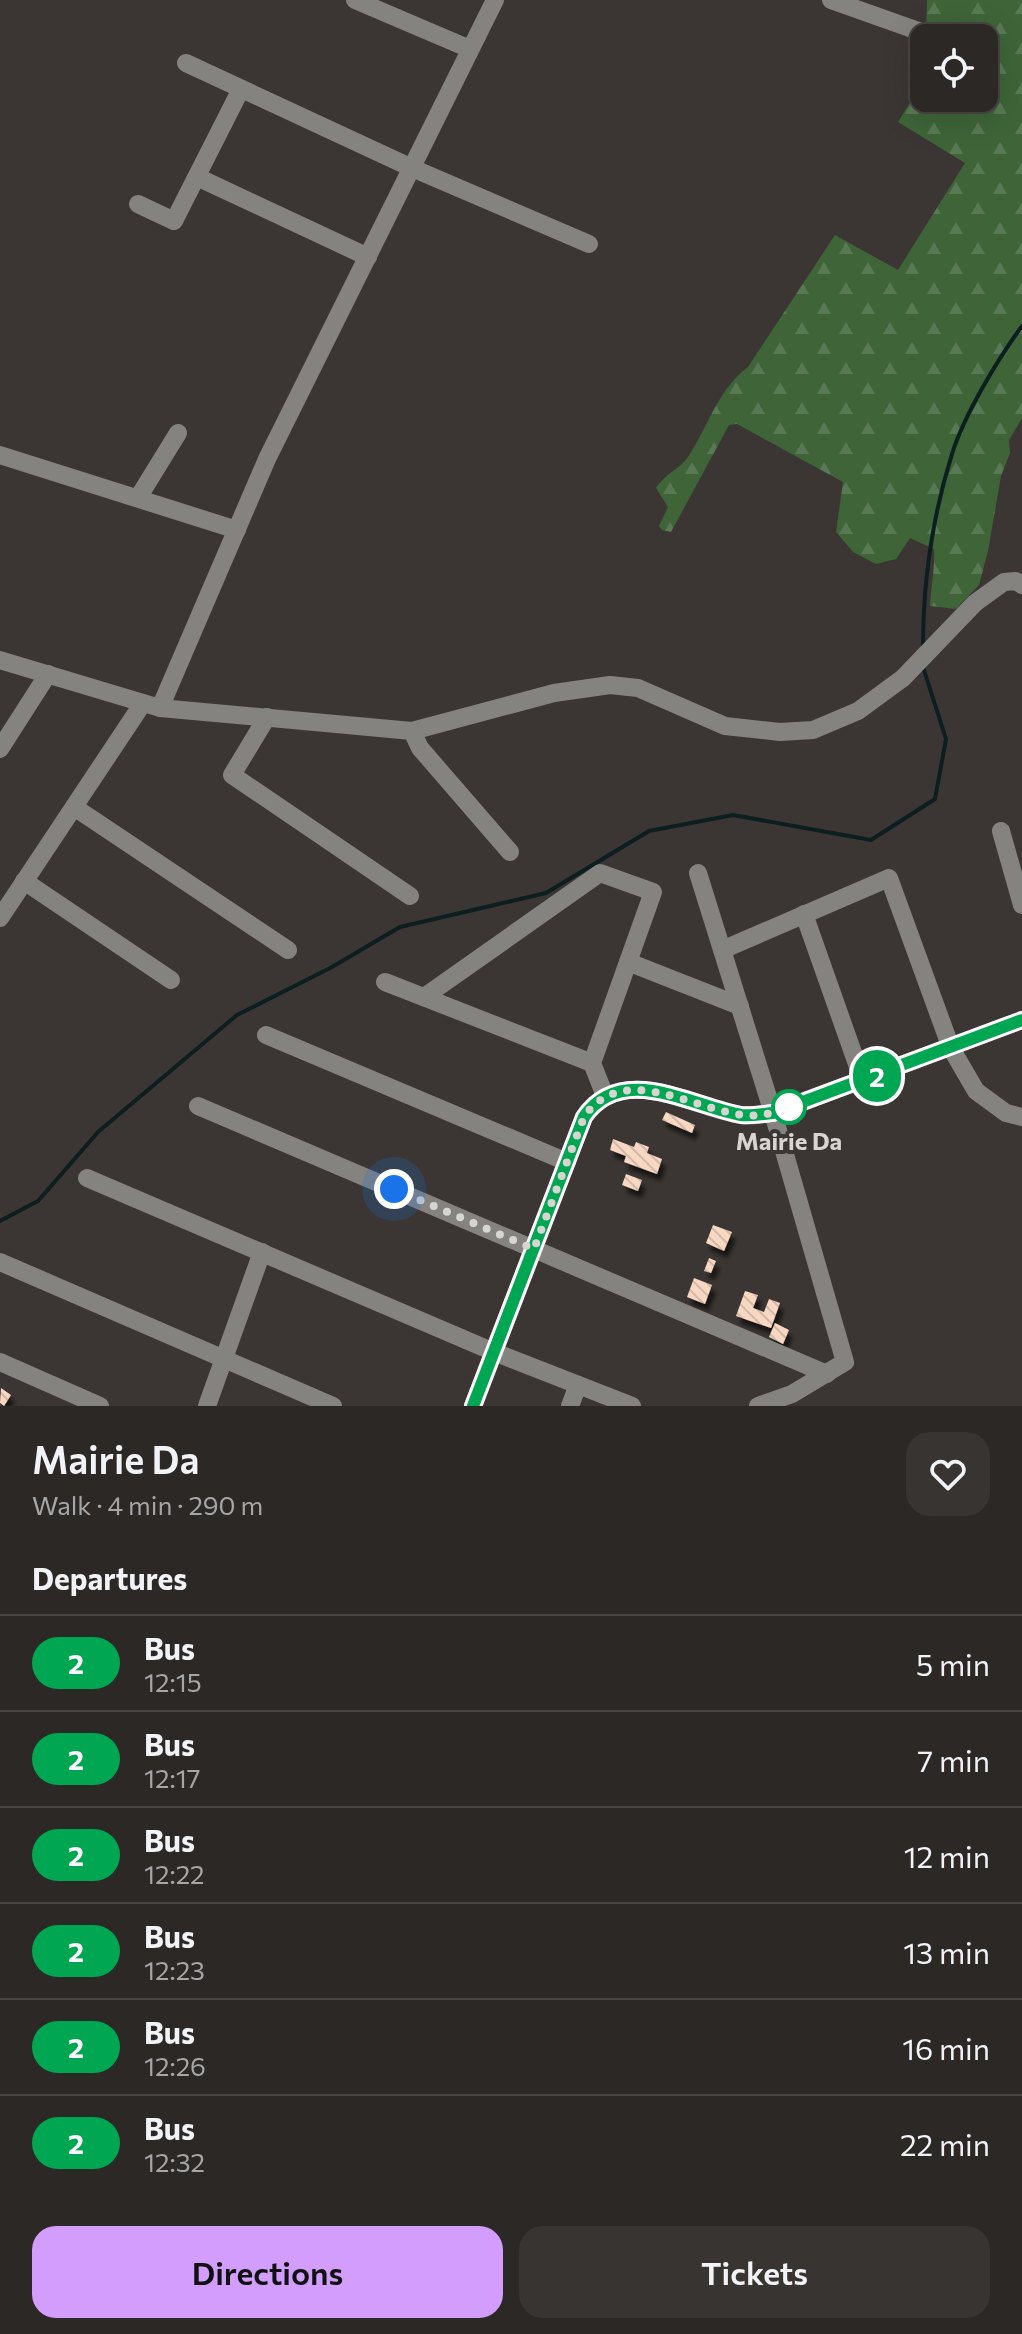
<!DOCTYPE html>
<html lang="en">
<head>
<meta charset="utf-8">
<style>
	:root { --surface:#2c2826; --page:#383432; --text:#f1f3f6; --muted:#a6a6a7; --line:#484443; --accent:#d29dfd }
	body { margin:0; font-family:Commissioner,sans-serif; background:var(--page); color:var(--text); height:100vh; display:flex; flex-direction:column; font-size:30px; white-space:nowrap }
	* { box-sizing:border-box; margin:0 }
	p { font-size:26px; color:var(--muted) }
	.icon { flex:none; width:44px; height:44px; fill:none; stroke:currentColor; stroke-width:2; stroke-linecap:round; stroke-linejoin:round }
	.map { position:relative; height:1406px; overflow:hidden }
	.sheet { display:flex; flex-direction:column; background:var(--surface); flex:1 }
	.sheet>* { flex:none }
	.badge { padding:0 16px; border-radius:26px; font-size:28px; line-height:52px }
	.tools { position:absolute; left:910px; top:24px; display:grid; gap:16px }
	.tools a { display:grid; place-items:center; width:88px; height:88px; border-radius:16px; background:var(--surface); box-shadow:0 8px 32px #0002,0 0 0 2px var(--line); font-size:40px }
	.you { position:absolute; width:40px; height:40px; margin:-20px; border:6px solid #fff; border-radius:50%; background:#1a73e8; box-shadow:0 0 0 12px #1a73e833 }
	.map>.badge { position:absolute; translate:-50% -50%; box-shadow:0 0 0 4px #fff }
	h2 { padding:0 32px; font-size:30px; line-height:72px }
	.round { display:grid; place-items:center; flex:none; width:84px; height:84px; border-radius:24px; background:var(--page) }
	.overview { display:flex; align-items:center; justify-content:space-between; height:136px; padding:0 32px }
	h1 { font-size:38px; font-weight:600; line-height:60px }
	.action { display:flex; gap:16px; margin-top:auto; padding:16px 32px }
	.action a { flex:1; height:92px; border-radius:24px; background:var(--accent); color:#111; font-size:32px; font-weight:600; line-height:92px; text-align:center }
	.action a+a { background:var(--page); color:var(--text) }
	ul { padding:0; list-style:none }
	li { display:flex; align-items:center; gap:24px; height:96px; padding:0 32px; border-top:2px solid var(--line) }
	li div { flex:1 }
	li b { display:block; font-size:30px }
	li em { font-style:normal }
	li .badge { min-width:88px; font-weight:700; text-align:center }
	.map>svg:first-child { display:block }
	.forest { fill:url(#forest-firs) }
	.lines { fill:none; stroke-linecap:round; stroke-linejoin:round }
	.stream { stroke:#0d1e20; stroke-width:4 }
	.building { fill:url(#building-back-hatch); filter:url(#shadow) }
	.minor { stroke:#848380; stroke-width:18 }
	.line-casing { stroke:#fff; stroke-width:18 }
	.line { stroke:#00a651; stroke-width:12 }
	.walk { stroke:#d7d4d2; stroke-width:8; stroke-dasharray:0 14.4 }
	.stop-dot { fill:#fff; stroke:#00a651; stroke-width:4 }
	.labels { text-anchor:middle; stroke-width:8; stroke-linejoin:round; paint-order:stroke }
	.stop-label { font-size:24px; font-weight:bold; fill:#d7d4d2; stroke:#3b3633 }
</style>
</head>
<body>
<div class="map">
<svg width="1022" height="1406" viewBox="0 0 1022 1406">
	<defs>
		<pattern id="forest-firs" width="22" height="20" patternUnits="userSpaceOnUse" patternTransform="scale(2)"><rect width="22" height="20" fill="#3e6438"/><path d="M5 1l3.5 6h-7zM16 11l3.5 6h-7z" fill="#597954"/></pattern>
		<pattern id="building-back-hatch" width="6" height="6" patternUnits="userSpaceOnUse" patternTransform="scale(2)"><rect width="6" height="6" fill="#f8d8c2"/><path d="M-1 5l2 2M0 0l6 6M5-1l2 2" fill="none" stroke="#d3baa8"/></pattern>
		<filter id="shadow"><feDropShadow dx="4" dy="7" stdDeviation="2" flood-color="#0009"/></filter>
	</defs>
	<rect width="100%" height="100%" fill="#3b3633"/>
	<path class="forest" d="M927,0H1022V418L1009,440L1010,453L1001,476L988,551L979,585L956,609L930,606C931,586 935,569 934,549L910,538L896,559L876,564L853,552L836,532L843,482L737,424L729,425L671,532L662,530L659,526L668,507L656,488C664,474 680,469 688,457C708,427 718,389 748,367L835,235L898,270L965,163L898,122L924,80V98H984V38H926Z"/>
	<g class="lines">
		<g class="stream">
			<path d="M923,647C923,583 933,515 952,454C964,415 998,359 1022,326"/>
			<path d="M0,1221L38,1201L98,1132L237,1015L332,967L400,927L546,893L649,831L733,815L871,840L935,799L946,739L923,667"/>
		</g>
	</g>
	<g class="building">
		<path d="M666,1112L695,1125L692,1133L662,1120Z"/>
		<path d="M613,1139L634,1147L636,1142L649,1147L647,1153L662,1159L657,1174L624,1162L626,1156L610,1150Z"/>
		<path d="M626,1174L642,1180L638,1191L622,1185Z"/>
		<path d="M713,1225L732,1232L724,1251L706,1243Z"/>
		<path d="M709,1258L716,1261L711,1273L704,1271Z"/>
		<path d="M694,1278L712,1285L705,1304L687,1297Z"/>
		<path d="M745,1291L758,1295L753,1308L764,1312L769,1299L780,1303L771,1328L736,1316Z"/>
		<path d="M775,1323L789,1330L783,1344L769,1337Z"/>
		<path d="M1,1388L11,1395L4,1406L0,1403Z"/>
	</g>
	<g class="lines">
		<g class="minor">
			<path d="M355,0L470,49"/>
			<path d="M831,0L938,38"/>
			<path d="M186,63L412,168L589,244"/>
			<path d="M197,177L368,257"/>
			<path d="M138,204L174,221L241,89"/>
			<path d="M0,455L237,530"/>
			<path d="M138,498L178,433"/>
			<path d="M0,660L160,708L412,731L554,693L610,685L638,688L725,726L780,732L813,730L858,711L903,678L975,603L1004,582L1016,581L1022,585"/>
			<path d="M160,708L267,459L495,0"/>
			<path d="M267,717L232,775L410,896"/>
			<path d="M412,731L420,748L510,852"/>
			<path d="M0,749L48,674"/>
			<path d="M74,807L288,950"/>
			<path d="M1001,831L1022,905"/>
			<path d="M698,873L773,1113L845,1362L792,1394L758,1406"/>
			<path d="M24,881L171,980"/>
			<path d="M804,914L863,1081"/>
			<path d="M0,918L143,703"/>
			<path d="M722,950L889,878L951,1048L976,1091L1006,1113L1022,1117"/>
			<path d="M628,962L740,1006"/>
			<path d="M385,982L592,1063"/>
			<path d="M424,997L600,873L653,892L592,1063L605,1096"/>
			<path d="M266,1035L567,1162"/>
			<path d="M198,1106L827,1374"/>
			<path d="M87,1178L494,1352L632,1406"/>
			<path d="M0,1262L333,1406"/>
			<path d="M0,1362L100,1406"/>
			<path d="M207,1406L262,1252"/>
			<path d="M473,1406L584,1117C621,1062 691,1106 741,1115C751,1117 763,1114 773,1113L1022,1020"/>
			<path d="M570,1406L578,1385"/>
		</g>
	</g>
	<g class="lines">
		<g class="line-casing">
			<path id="line" d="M473,1406L584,1117C622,1062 691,1106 741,1115C751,1116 763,1114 773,1113L1022,1020"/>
		</g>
		<use href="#line" class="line"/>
		<path class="walk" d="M394,1189L534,1249L584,1117C623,1061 691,1109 743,1115C764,1118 784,1109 803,1102L789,1107"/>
	</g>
	<circle class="stop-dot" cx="789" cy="1107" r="16"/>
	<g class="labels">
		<g class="stop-label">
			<text x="789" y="1150">Mairie Da</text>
		</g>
	</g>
</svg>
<div class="tools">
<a><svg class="icon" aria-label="locate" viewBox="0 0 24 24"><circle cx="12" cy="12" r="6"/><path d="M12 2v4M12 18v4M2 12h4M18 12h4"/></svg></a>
</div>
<div class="you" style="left:394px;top:1189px"></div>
<b class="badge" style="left:877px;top:1076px;background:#00a651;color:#fff">2</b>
</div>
<section class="sheet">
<div class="overview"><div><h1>Mairie Da</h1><p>Walk · 4 min · 290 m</p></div><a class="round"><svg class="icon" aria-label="heart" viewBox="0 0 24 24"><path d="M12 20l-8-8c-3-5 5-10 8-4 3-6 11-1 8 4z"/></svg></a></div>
<h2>Departures</h2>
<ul>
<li><span class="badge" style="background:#00a651;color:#fff">2</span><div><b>Bus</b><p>12:15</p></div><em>5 min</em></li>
<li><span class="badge" style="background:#00a651;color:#fff">2</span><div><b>Bus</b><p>12:17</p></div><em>7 min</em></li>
<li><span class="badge" style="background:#00a651;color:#fff">2</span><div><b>Bus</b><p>12:22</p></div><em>12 min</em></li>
<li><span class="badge" style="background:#00a651;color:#fff">2</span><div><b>Bus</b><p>12:23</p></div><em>13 min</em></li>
<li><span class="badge" style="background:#00a651;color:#fff">2</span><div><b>Bus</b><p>12:26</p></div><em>16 min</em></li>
<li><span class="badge" style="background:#00a651;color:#fff">2</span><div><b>Bus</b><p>12:32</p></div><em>22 min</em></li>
</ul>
<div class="action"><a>Directions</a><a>Tickets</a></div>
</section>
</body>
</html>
